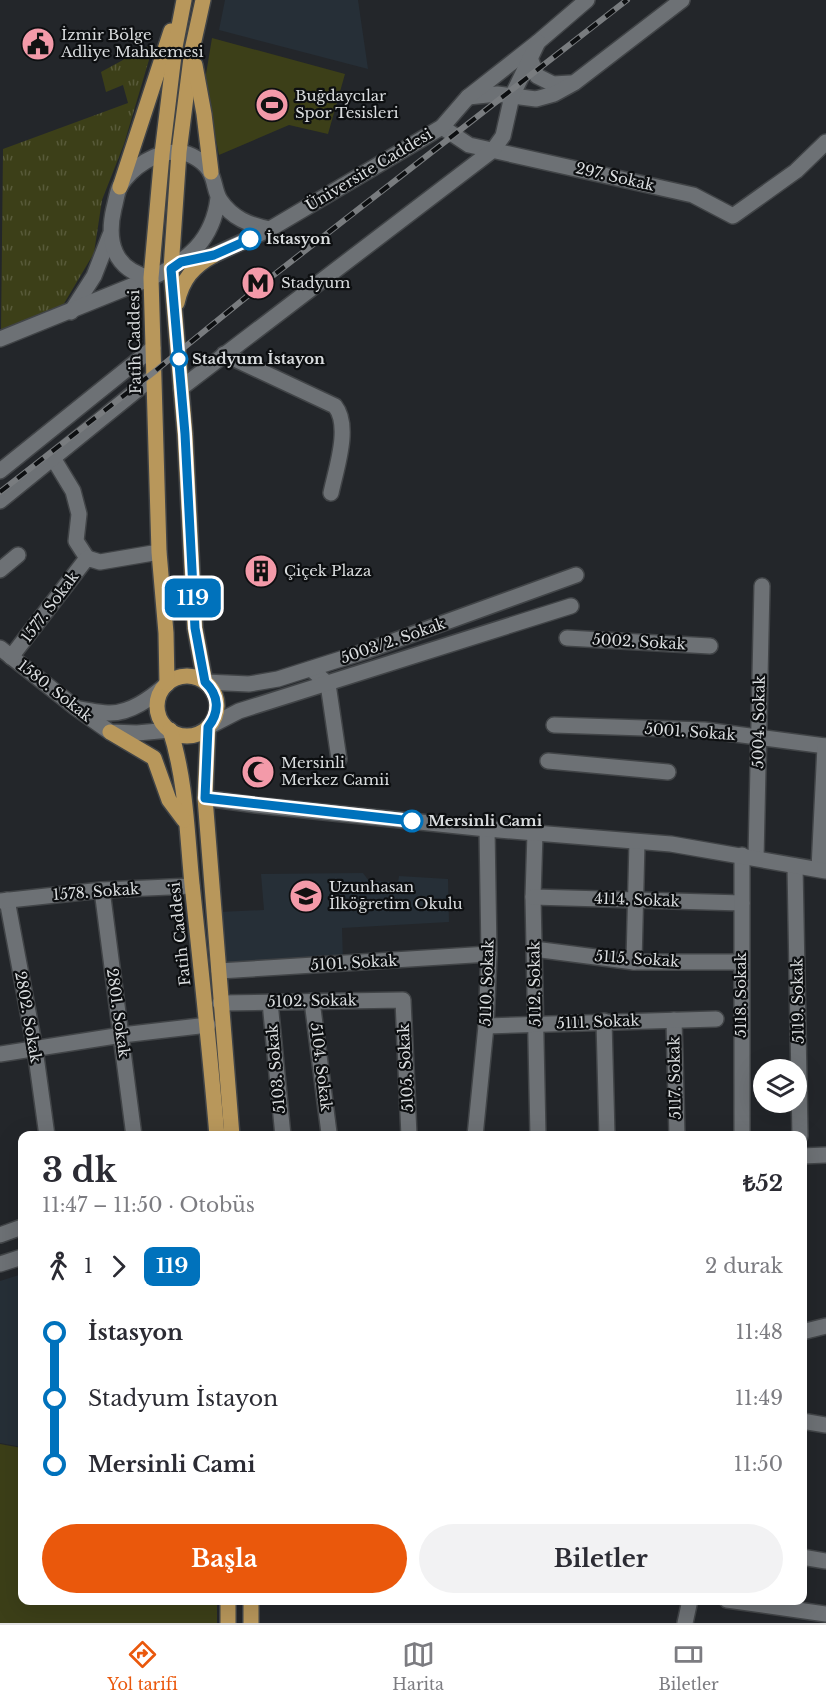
<!DOCTYPE html>
<html lang="tr">
<head>
<meta charset="utf-8">
<style>
	:root { --surface:#fff; --page:#f2f2f3; --text:#2b2b33; --muted:#7c7c81; --line:#e1e1e2; --accent:#ea580c }
	body { margin:0; font-family:"Libre Baskerville",serif; background:var(--page); color:var(--text); height:100vh; display:flex; flex-direction:column; font-size:22px; white-space:nowrap }
	* { box-sizing:border-box; margin:0 }
	p { font-size:20px; color:var(--muted) }
	.icon { flex:none; width:33px; height:33px; fill:none; stroke:currentColor; stroke-width:2; stroke-linecap:round; stroke-linejoin:round }
	.map { position:relative; flex:1; overflow:hidden }
	.panel { position:absolute; left:18px; top:1131px; width:789px; height:474px; display:flex; flex-direction:column; background:var(--surface); border-radius:12px; box-shadow:0 6px 24px #0002 }
	.panel>* { flex:none }
	.badge { padding:0 12px; border-radius:9px; font-size:21px; line-height:39px }
	.tools { position:absolute; left:753px; top:1059px; display:grid; gap:12px }
	.tools a { display:grid; place-items:center; width:54px; height:54px; border-radius:50%; background:var(--surface); box-shadow:0 6px 24px #0002; font-size:30px }
	.map>.badge { position:absolute; translate:-50% -50%; box-shadow:0 0 0 3px #fff }
	.legs { display:flex; align-items:center; gap:9px; height:66px; padding:0 24px; font-size:20px }
	.legs p { margin-inline-start:auto }
	.head { display:flex; align-items:center; justify-content:space-between; height:102px; padding:0 24px }
	h1 { font-size:33px; font-weight:800; line-height:45px }
	.cta { display:flex; gap:12px; margin-top:auto; padding:12px 24px }
	.cta a { flex:1; height:69px; border-radius:36px; background:var(--accent); color:#fff; font-size:24px; font-weight:800; line-height:69px; text-align:center }
	.cta a+a { background:var(--page); color:var(--text) }
	ul { padding:0 24px; list-style:none }
	li { display:flex; align-items:center; gap:21px; height:66px; font-size:22px }
	li i { display:grid; place-items:center; width:9px; height:100%; margin:0 8px; background:currentColor }
	li i::after { content:''; width:15px; height:15px; margin:-8px; border:4px solid; border-radius:50%; background:var(--surface) }
	li p { margin-inline-start:auto }
	li:first-child i { background:linear-gradient(#0000 50%,currentColor 0) }
	li:last-child i { background:linear-gradient(currentColor 50%,#0000 0) }
	.menu { display:flex; justify-content:space-around; align-items:center; height:84px; border-top:2px solid var(--line); background:var(--surface); font-size:16px; color:var(--muted) }
	.menu a { display:grid; justify-items:center; gap:3px }
	.menu .selected { color:var(--accent) }
	.map>svg:first-child { display:block }
	.built { fill:#262f37 }
	.grass { fill:url(#grass-tufts) }
	.garden { fill:#3c3f18 }
	.lines { fill:none; stroke-linecap:round; stroke-linejoin:round }
	.street-casing { stroke:#414447; stroke-width:18 }
	.secondary-casing { stroke:#414447; stroke-width:18 }
	.primary-casing { stroke:#414447; stroke-width:18 }
	.street { stroke:#6d7175; stroke-width:15 }
	.secondary { stroke:#6d7175; stroke-width:15 }
	.primary { stroke:#b8975b; stroke-width:15 }
	.rail-casing { stroke:#797c7f; stroke-width:6 }
	.rail { stroke:#0d0f11; stroke-width:4; stroke-dasharray:11; stroke-linecap:butt }
	.line-1-casing { stroke:#fff; stroke-width:14 }
	.line-1 { stroke:#0072bc; stroke-width:9 }
	.stop-1-dot { fill:#fff; stroke:#0072bc; stroke-width:3 }
	.labels { text-anchor:middle; stroke-width:4.5; stroke-linejoin:round; paint-order:stroke }
	.poi-label { font-size:15px; fill:#d9dcde; stroke:#0d0f11; text-anchor:start }
	.street-label { font-size:15px; fill:#d9dcde; stroke:#0d0f11 }
	.stop-label { font-size:15px; font-weight:bold; fill:#d9dcde; stroke:#0d0f11; text-anchor:start }
</style>
</head>
<body>
<div class="map">
<svg width="826" height="1623" viewBox="0 0 826 1623">
	<defs>
		<pattern id="grass-tufts" width="24" height="20" patternUnits="userSpaceOnUse" patternTransform="scale(1.5)"><rect width="24" height="20" fill="#3c3f18"/><path d="M3 7l-1-3M5 7V3M7 7l1-3M15 17l-1-3M17 17v-4M19 17l1-3" fill="none" stroke="#585a39"/></pattern>
	</defs>
	<rect width="100%" height="100%" fill="#23262a"/>
	<g class="built">
		<path d="M225,0H358L368,69L219,30Z"/>
		<path d="M363,873L369,881L398,882L399,876L448,879L449,922L342,928L343,962L223,967L219,912L264,910L261,874Z"/>
		<path d="M22,1274V1447L0,1443V1281Z"/>
	</g>
	<path class="grass" d="M154,43L124,144L102,200L94,253L62,307L1,334L3,149L128,103L123,85L106,92L101,72Z"/>
	<g class="garden">
		<path d="M212,38L345,74L328,134L289,125L219,155L214,130L210,129L204,86Z"/>
		<path d="M0,1444L22,1448V1600L217,1601V1623H0Z"/>
	</g>
	<g class="lines">
		<g class="street-casing">
			<g id="street">
				<path d="M71,312L94,276L110,235"/>
				<path d="M0,339L151,278"/>
				<path d="M224,354L335,406C351,426 336,469 331,493"/>
				<path d="M53,458L73,491L79,514L76,541L87,558"/>
				<path d="M0,471L153,348"/>
				<path d="M0,501L153,377"/>
				<path d="M0,570L18,555"/>
				<path d="M567,638L710,646"/>
				<path d="M0,648L76,708L110,732L137,733L170,730"/>
				<path d="M11,657L87,558L100,562L159,552"/>
				<path d="M311,669L328,684L339,759"/>
				<path d="M79,709C88,710 98,713 108,713C130,714 151,698 167,684"/>
				<path d="M554,725L704,730L826,746"/>
				<path d="M548,761L668,772"/>
				<path d="M535,833L533,897L538,1136"/>
				<path d="M756,858L762,586"/>
				<path d="M795,866L800,1136"/>
				<path d="M819,869L825,746"/>
				<path d="M102,890L134,1136"/>
				<path d="M533,897L742,903"/>
				<path d="M7,900L35,1049L47,1136"/>
				<path d="M534,949L634,962H741"/>
				<path d="M634,962L637,842"/>
				<path d="M219,971L489,954"/>
				<path d="M312,1001L329,1133"/>
				<path d="M270,1002L283,1136"/>
				<path d="M220,1003L403,1000L409,1136"/>
				<path d="M674,1020L677,1136"/>
				<path d="M604,1021L607,1136"/>
				<path d="M486,1026L716,1019"/>
				<path d="M0,1054L122,1035L208,1025"/>
				<path d="M475,1136L486,1026L489,954L487,829"/>
				<path d="M742,1136V855"/>
				<path d="M802,1156L826,1155"/>
				<path d="M0,1264L22,1257"/>
				<path d="M802,1421L826,1425"/>
				<path d="M802,1557L826,1561"/>
				<path d="M727,1600L826,1614"/>
				<path d="M685,1623L690,1600"/>
			</g>
		</g>
		<g class="secondary-casing">
			<g id="secondary">
				<path d="M530,58L537,76L553,84L571,83"/>
				<path d="M468,97L497,94L536,99L554,94L574,83L682,0"/>
				<path d="M442,127L469,145L693,195L733,216L796,171L826,142"/>
				<path d="M218,198C213,240 188,261 151,278C114,270 106,242 114,208C116,201 117,192 120,186C132,167 156,151 178,152C191,153 206,162 211,174C215,182 215,192 220,200C232,218 249,225 270,229"/>
				<path d="M181,262L214,255L270,229L442,127L468,97L538,42L587,0"/>
				<path d="M181,388L493,150L503,136L512,96L538,42"/>
				<path d="M205,682L249,684L278,679L366,651L576,575"/>
				<path d="M208,727L239,711L571,606"/>
				<path d="M205,798L256,805L487,829L671,844L826,871"/>
				<path d="M0,901L102,890L192,886"/>
				<path d="M0,1235L22,1227"/>
				<path d="M802,1332L826,1326"/>
			</g>
		</g>
		<g class="primary-casing">
			<g id="primary">
				<path d="M203,0L192,50L179,152L171,269L185,434L195,628L205,682"/>
				<path d="M195,65L204,114L211,172"/>
				<path d="M120,187L171,31"/>
				<path d="M177,303C182,280 193,266 214,255"/>
				<circle cx="187" cy="706" r="30"/>
				<path d="M167,684L166,633L159,552L151,278L162,154L175,47L184,0"/>
				<path d="M208,727L205,798L232,1136"/>
				<path d="M170,730C186,779 187,834 192,884C201,968 210,1052 217,1136"/>
				<path d="M110,732L154,758L169,800L184,820"/>
				<path d="M228,1600V1623"/>
				<path d="M251,1600V1623"/>
			</g>
		</g>
		<use href="#street" class="street"/>
		<use href="#secondary" class="secondary"/>
		<use href="#primary" class="primary"/>
		<g class="rail-casing">
			<path id="rail" d="M0,492L154,372L261,285L627,0"/>
		</g>
		<use href="#rail" class="rail"/>
	</g>
	<g class="lines">
		<g class="line-1-casing">
			<path id="line-1" d="M250,239L214,255L181,262L171,269L185,434L195,628L205,682C219,695 220,712 208,727L205,798L412,821"/>
		</g>
		<use href="#line-1" class="line-1"/>
	</g>
	<defs>
		<g id="civic-disc" transform="scale(1.725)"><circle r="9.5" fill="#f39aa9" stroke="#0d0f11"/><path d="M-.6-6.5H3V-4.5H.6V-3L4-1V1h2V6H-6V1h2V-1L-.6-3ZM-1.2 2.5V6h2.4V2.5Z" fill="#111"/></g>
		<g id="stadium-disc" transform="scale(1.725)"><circle r="9.5" fill="#f39aa9" stroke="#0d0f11"/><path d="M0-5a6.5 5 0 1 0 0 10a6.5 5 0 1 0 0-10ZM-3.5-1.8h7v3.6h-7Z" fill="#111"/></g>
		<g id="metro-disc" transform="scale(1.725)"><circle r="9.5" fill="#f39aa9" stroke="#0d0f11"/><path d="M-5.5 5V-5H-3L0 0L3-5H5.5V5H3V-.5L0 4L-3-.5V5Z" fill="#111"/></g>
		<g id="building-disc" transform="scale(1.725)"><circle r="9.5" fill="#f39aa9" stroke="#0d0f11"/><path d="M-4-6H4V6H1V3H-1V6H-4ZM-2.5-4.3h1.7v1.8h-1.7ZM.8-4.3h1.7v1.8H.8ZM-2.5-1h1.7V.8h-1.7ZM.8-1h1.7V.8H.8Z" fill="#111"/></g>
		<g id="mosque-disc" transform="scale(1.725)"><circle r="9.5" fill="#f39aa9" stroke="#0d0f11"/><path d="M3.5-4.9A6 6 0 1 0 3.5 4.9A5 5 0 1 1 3.5-4.9Z" fill="#111"/></g>
		<g id="school-disc" transform="scale(1.725)"><circle r="9.5" fill="#f39aa9" stroke="#0d0f11"/><path d="M0-5L7-2L0 1L-7-2ZM-4 1L0 2.5L4 1V4Q0 6-4 4Z" fill="#111"/></g>
	</defs>
	<g fill-rule="evenodd">
		<use href="#civic-disc" x="38" y="44"/>
		<use href="#stadium-disc" x="272" y="105"/>
		<use href="#metro-disc" x="258" y="283"/>
		<use href="#building-disc" x="261" y="571"/>
		<use href="#mosque-disc" x="258" y="772"/>
		<use href="#school-disc" x="306" y="896"/>
	</g>
	<g class="stop-1-dot">
		<circle cx="250" cy="239" r="10"/>
		<circle cx="179" cy="359" r="8"/>
		<circle cx="412" cy="821" r="10"/>
	</g>
	<g class="labels">
		<g class="poi-label">
			<text x="61" y="40">İzmir Bölge<tspan x="61" dy="17">Adliye Mahkemesi</tspan></text>
			<text x="295" y="101">Buğdaycılar<tspan x="295" dy="17">Spor Tesisleri</tspan></text>
			<text x="281" y="288">Stadyum</text>
			<text x="284" y="576">Çiçek Plaza</text>
			<text x="281" y="768">Mersinli<tspan x="281" dy="17">Merkez Camii</tspan></text>
			<text x="329" y="892">Uzunhasan<tspan x="329" dy="17">İlköğretim Okulu</tspan></text>
		</g>
		<g class="street-label">
			<text transform="translate(369 170) rotate(-31)" y="5">Üniversite Caddesi</text>
			<text transform="translate(615 177) rotate(13)" y="5">297. Sokak</text>
			<text transform="translate(135 342) rotate(-91)" y="5">Fatih Caddesi</text>
			<text transform="translate(50 607) rotate(-53)" y="5">1577. Sokak</text>
			<text transform="translate(393 641) rotate(-19)" y="5">5003/2. Sokak</text>
			<text transform="translate(639 642) rotate(3)" y="5">5002. Sokak</text>
			<text transform="translate(55 691) rotate(38)" y="5">1580. Sokak</text>
			<text transform="translate(759 722) rotate(-89)" y="5">5004. Sokak</text>
			<text transform="translate(690 732) rotate(4)" y="5">5001. Sokak</text>
			<text transform="translate(96 892) rotate(-4)" y="5">1578. Sokak</text>
			<text transform="translate(637 900) rotate(2)" y="5">4114. Sokak</text>
			<text transform="translate(180 934) rotate(-96)" y="5">Fatih Caddesi</text>
			<text transform="translate(637 959) rotate(4)" y="5">5115. Sokak</text>
			<text transform="translate(354 963) rotate(-3)" y="5">5101. Sokak</text>
			<text transform="translate(487 983) rotate(-88)" y="5">5110. Sokak</text>
			<text transform="translate(535 984) rotate(-91)" y="5">5112. Sokak</text>
			<text transform="translate(741 995) rotate(-90)" y="5">5118. Sokak</text>
			<text transform="translate(312 1001) rotate(-1)" y="5">5102. Sokak</text>
			<text transform="translate(798 1001) rotate(-91)" y="5">5119. Sokak</text>
			<text transform="translate(118 1013) rotate(82)" y="5">2801. Sokak</text>
			<text transform="translate(28 1017) rotate(80)" y="5">2802. Sokak</text>
			<text transform="translate(598 1022) rotate(-2)" y="5">5111. Sokak</text>
			<text transform="translate(321 1067) rotate(83)" y="5">5104. Sokak</text>
			<text transform="translate(406 1068) rotate(-93)" y="5">5105. Sokak</text>
			<text transform="translate(276 1069) rotate(-95)" y="5">5103. Sokak</text>
			<text transform="translate(675 1078) rotate(-91)" y="5">5117. Sokak</text>
		</g>
		<g class="stop-label">
			<text x="266" y="244">İstasyon</text>
			<text x="192" y="364">Stadyum İstayon</text>
			<text x="428" y="826">Mersinli Cami</text>
		</g>
	</g>
</svg>
<div class="tools">
<a><svg class="icon" aria-label="layers" viewBox="0 0 24 24"><path d="M12 4l9 5-9 5-9-5zM3 14l9 5 9-5"/></svg></a>
</div>
<b class="badge" style="left:193px;top:598px;background:#0072bc;color:#fff">119</b>
<section class="panel">
<div class="head"><div><h1>3 dk</h1><p>11:47 – 11:50 · Otobüs</p></div><b>₺52</b></div>
<div class="legs"><svg class="icon" aria-label="walk" viewBox="0 0 24 24"><circle cx="13" cy="4" r="2"/><path d="M13 8l-2 6 4 7M11 14l-3 7M7 12l3-4h3l4 4"/></svg>1<svg class="icon" aria-label="forward" viewBox="0 0 24 24"><path d="M9 5l7 7-7 7"/></svg><b class="badge" style="background:#0072bc;color:#fff">119</b><p>2 durak</p></div>
<ul>
<li><i style="color:#0072bc"></i><b>İstasyon</b><p>11:48</p></li>
<li><i style="color:#0072bc"></i><span>Stadyum İstayon</span><p>11:49</p></li>
<li><i style="color:#0072bc"></i><b>Mersinli Cami</b><p>11:50</p></li>
</ul>
<div class="cta"><a>Başla</a><a>Biletler</a></div>
</section>
</div>
<nav class="menu">
<a class="selected"><svg class="icon" aria-label="directions" viewBox="0 0 24 24"><path d="M12 3l9 9-9 9-9-9zM9 14v-3h6M13 9l2 2-2 2"/></svg>Yol tarifi</a>
<a><svg class="icon" aria-label="map" viewBox="0 0 24 24"><path d="M3 6l6-2 6 2 6-2v14l-6 2-6-2-6 2zM9 4v14M15 6v14"/></svg>Harita</a>
<a><svg class="icon" aria-label="tickets" viewBox="0 0 24 24"><path d="M3 7h18v10H3zM15 7v10"/></svg>Biletler</a>
</nav>
</body>
</html>
